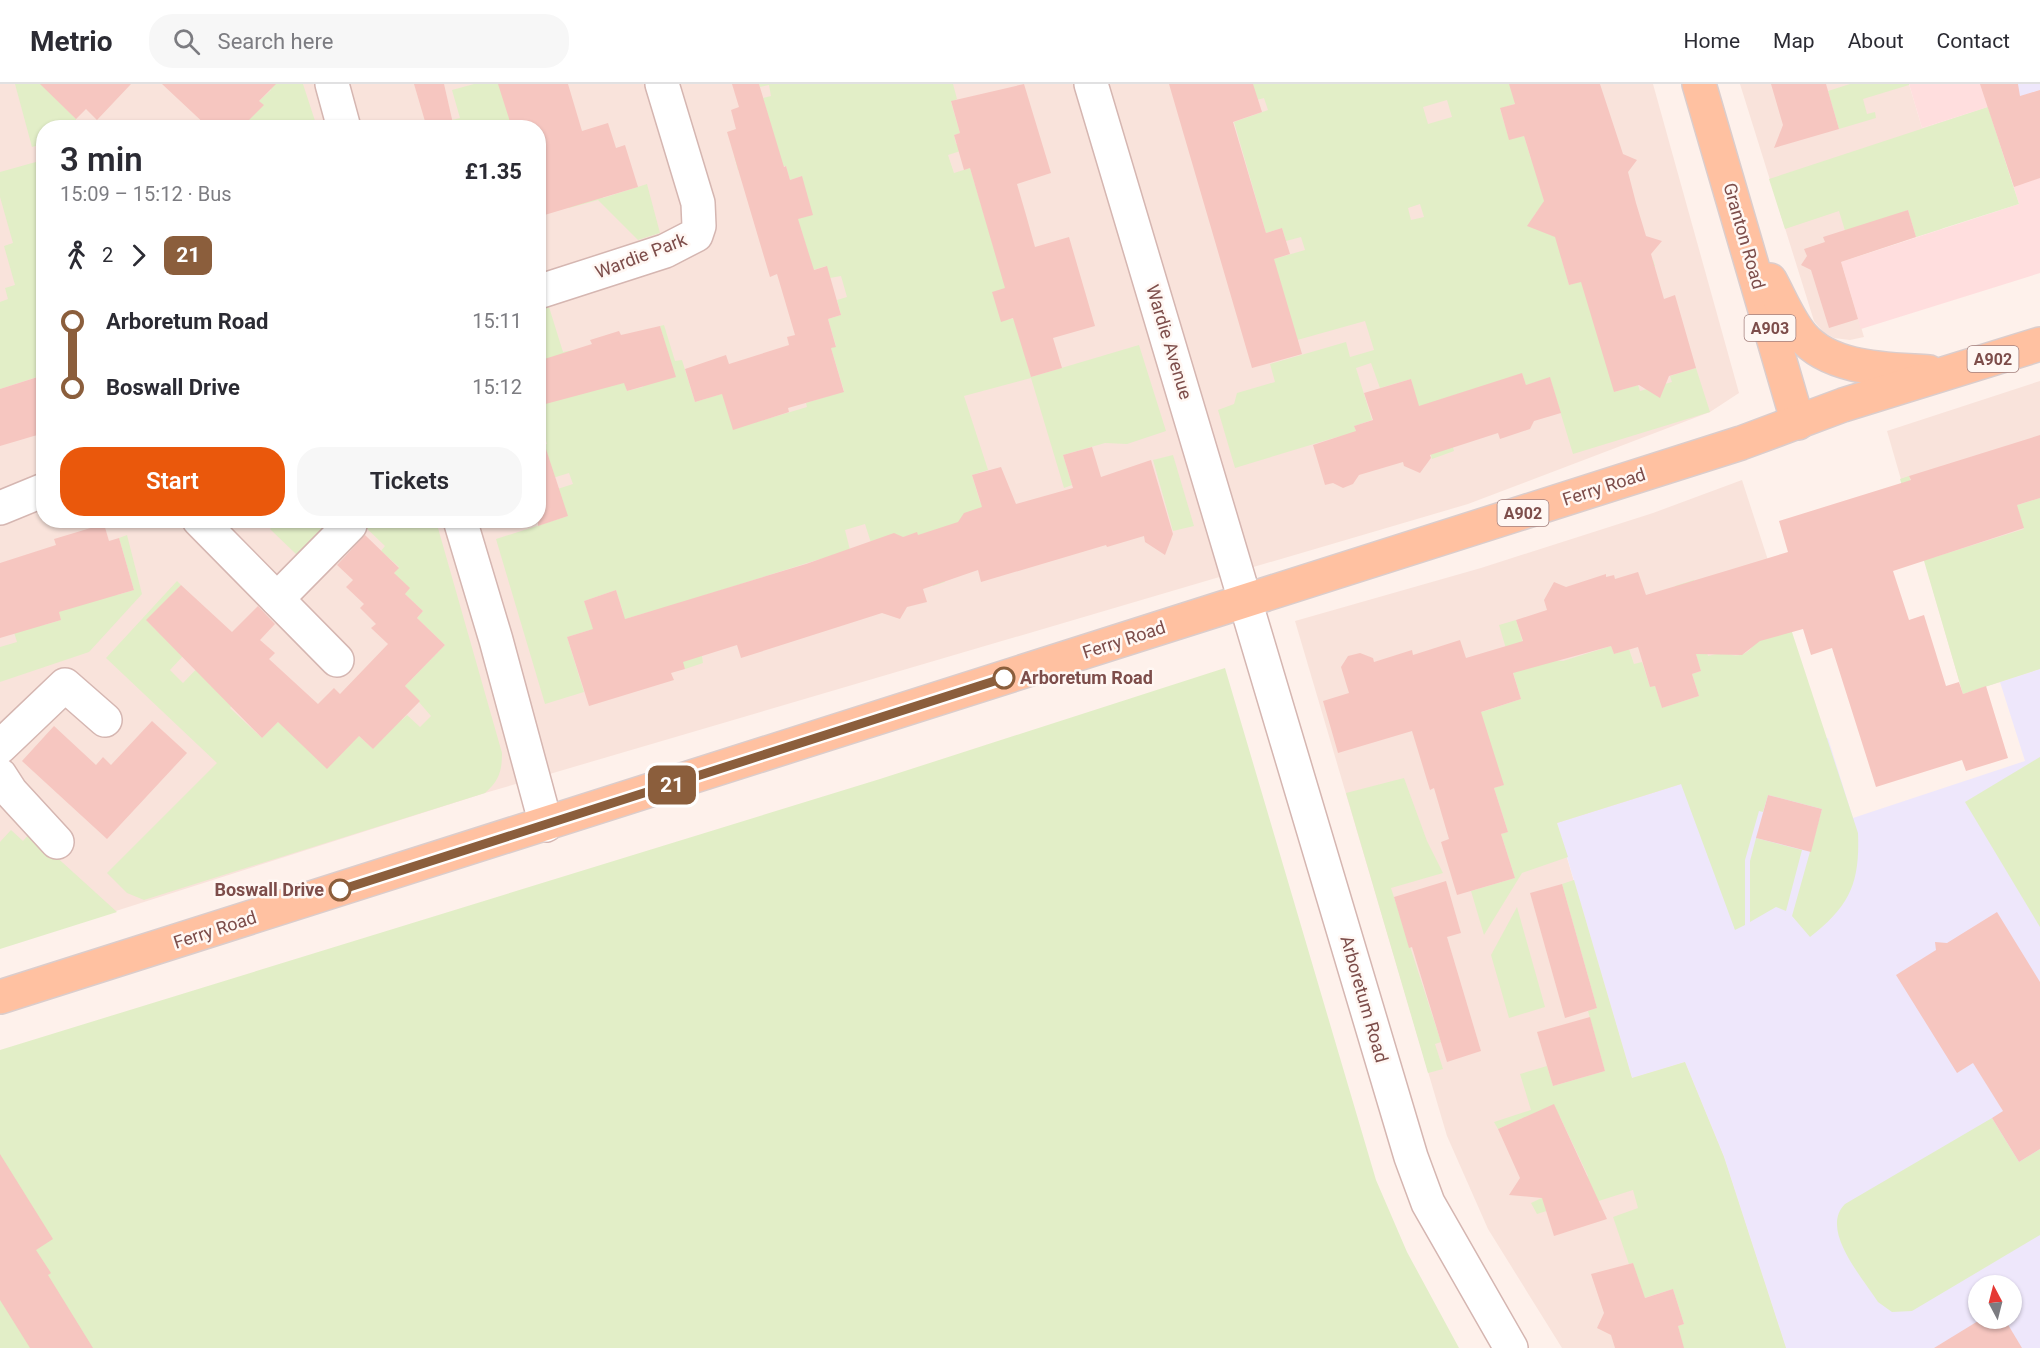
<!DOCTYPE html>
<html lang="en">
<head>
<meta charset="utf-8">
<style>
	:root { --surface:#fff; --page:#f7f7f7; --text:#2b2b33; --muted:#7c7c81; --line:#e1e1e2; --accent:#ea580c }
	body { margin:0; font-family:Roboto,sans-serif; background:var(--page); color:var(--text); height:100vh; display:flex; flex-direction:column; font-size:22px; white-space:nowrap }
	* { box-sizing:border-box; margin:0 }
	p { font-size:20px; color:var(--muted) }
	.icon { flex:none; width:33px; height:33px; fill:none; stroke:currentColor; stroke-width:2; stroke-linecap:round; stroke-linejoin:round }
	.map { position:relative; flex:1; overflow:hidden }
	.details { position:absolute; left:36px; top:36px; width:510px; height:408px; display:flex; flex-direction:column; background:var(--surface); border-radius:24px; box-shadow:0 2px 4px #0004 }
	.details>* { flex:none }
	.badge { padding:0 12px; border-radius:9px; font-size:21px; line-height:39px }
	.needle { width:39px; rotate:353deg }
	.fabs { position:absolute; left:1968px; top:1191px; display:grid; gap:12px }
	.fabs a { display:grid; place-items:center; width:54px; height:54px; border-radius:50%; background:var(--surface); box-shadow:0 2px 4px #0004; font-size:30px }
	.map>.badge { position:absolute; translate:-50% -50%; box-shadow:0 0 0 3px #fff }
	.legs { display:flex; align-items:center; gap:9px; height:66px; padding:0 24px; font-size:20px }
	.legs p { margin-inline-start:auto }
	.overview { display:flex; align-items:center; justify-content:space-between; height:102px; padding:0 24px }
	h1 { font-size:33px; font-weight:600; line-height:45px }
	.cta { display:flex; gap:12px; margin-top:auto; padding:12px 24px }
	.cta a { flex:1; height:69px; border-radius:24px; background:var(--accent); color:#fff; font-size:24px; font-weight:600; line-height:69px; text-align:center }
	.cta a+a { background:var(--page); color:var(--text) }
	ul { padding:0 24px; list-style:none }
	li { display:flex; align-items:center; gap:21px; height:66px; font-size:22px }
	li i { display:grid; place-items:center; width:9px; height:100%; margin:0 8px; background:currentColor }
	li i::after { content:''; width:15px; height:15px; margin:-8px; border:4px solid; border-radius:50%; background:var(--surface) }
	li p { margin-inline-start:auto }
	li:first-child i { background:linear-gradient(#0000 50%,currentColor 0) }
	li:last-child i { background:linear-gradient(currentColor 50%,#0000 0) }
	header { display:flex; align-items:center; gap:36px; box-sizing:border-box; height:84px; padding:0 30px; background:var(--surface); border-bottom:2px solid var(--line) }
	header strong { font-size:28px }
	nav { display:flex; gap:33px; margin-inline-start:auto; font-size:21px }
	.search { width:420px; height:54px; background:var(--page); display:flex; align-items:center; gap:15px; box-sizing:border-box; padding:0 21px; border-radius:24px; color:var(--muted); font-size:22px }
	.map>svg:first-child { display:block }
	.residential { fill:#f9e3db; fill-rule:evenodd }
	.commercial { fill:#ffdede }
	.education { fill:#eee7fb; fill-rule:evenodd }
	.green { fill:#e2eec7; fill-rule:evenodd }
	.building { fill:#f6c6c0 }
	.lines { fill:none; stroke-linecap:round; stroke-linejoin:round }
	.minor-casing { stroke:#d5b6b1; stroke-width:36 }
	.primary-casing { stroke:#dbcdcc; stroke-width:36 }
	.minor { stroke:#fff; stroke-width:33 }
	.primary { stroke:#ffc1a1; stroke-width:33 }
	.line-1-casing { stroke:#fff; stroke-width:14 }
	.line-1 { stroke:#8b5e3c; stroke-width:9 }
	.stop-1-dot { fill:#fff; stroke:#8b5e3c; stroke-width:3 }
	.labels { text-anchor:middle; stroke-width:5; stroke-linejoin:round; paint-order:stroke }
	.shield { fill:#fff7f3; stroke:#a4807d; stroke-width:1.5 }
	.shield-label { font-size:16px; font-weight:bold; fill:#7d4d4a }
	.street-label { font-size:18px; fill:#7d4d4a; stroke:#fff7f3 }
	.stop-label { font-size:18px; font-weight:bold; fill:#7d4d4a; stroke:#fff7f3; text-anchor:start }
</style>
</head>
<body>
<header>
<strong>Metrio</strong>
<div class="search"><svg class="icon" aria-label="search" viewBox="0 0 24 24"><circle cx="10" cy="10" r="6"/><path d="M15 15l6 6"/></svg>Search here</div>
<nav><a>Home</a><a>Map</a><a>About</a><a>Contact</a></nav>
</header>
<div class="map">
<svg width="2040" height="1264" viewBox="0 0 2040 1264">
	<rect width="100%" height="100%" fill="#fef1eb"/>
	<g class="residential">
		<path d="M0,0H1653L1739,309L1710,328L1468,420L485,709L0,864ZM44,44H538V436H44Z"/>
		<path d="M1740,0H1909L1922,44L1988,23L1942,145L1841,177L1864,253L1850,256L1834,254L1823,248L1814,237Z"/>
		<path d="M2040,297V585L1963,610L1887,347Z"/>
		<path d="M1742,396L1826,655L1557,740L1632,994L1685,978L1724,1073L1786,1264H1562L1488,1145L1447,1052L1295,537L1481,484L1653,429Z"/>
	</g>
	<path class="commercial" d="M1909,0H2004L2009,16L2040,6V189L1861,245L1841,178L2019,120L1988,23L1922,44Z"/>
	<g class="education">
		<path d="M2004,0H2040V6L2009,16Z"/>
		<path d="M2040,585V1264H1786L1724,1073L1685,978L1632,994L1557,739L1828,654L1853,734L2025,677L2000,598ZM1978,1202H2012V1234H1978Z"/>
	</g>
	<g class="green">
		<path d="M15,0H41L76,35V43L44,44L43,60L32,63Z"/>
		<path d="M271,0H303L317,43L241,44L263,21L259,17L271,6Z"/>
		<path d="M474,0H539L510,38L512,43H454L452,36L460,34L452,6Z"/>
		<path d="M759,0H953L957,15L951,18L960,49L954,51L956,60L973,63L948,71L954,89L970,84L1006,204L1001,237L1015,234L1031,293L1139,261L1166,347L1127,360L1105,359L1063,371L1072,401L1064,404L1031,294L964,312L988,386L972,391L980,418L986,422L938,476L945,498L933,502L917,449L872,462L865,440L845,446L851,470L820,475L693,515L703,579L685,585L652,527L622,536L623,528L616,506L584,517L591,537L597,544L567,553L584,608L545,620L496,455L568,432L539,411L573,400L569,389L546,396L540,362L547,360L539,331L541,326L538,318L539,227L549,223L563,268L574,266L623,294L627,307L643,303L639,288L668,269L660,242L664,241L675,277L682,276L695,318L725,309L733,345L807,323L806,319L844,307L831,264L836,262L828,235L841,231L837,216L847,213L841,192L830,194L826,182L813,186L801,145L787,148L802,92L790,96L786,82L738,86L734,71L776,59L763,14L771,12L769,1L760,3Z"/>
		<path d="M1253,0H1509L1522,17L1500,25L1509,55L1524,52L1531,75L1613,51L1536,90L1544,116L1564,110L1567,121L1536,129L1532,135L1572,138L1561,173L1569,201L1653,176L1655,182L1620,193L1614,308L1638,301L1640,307L1647,305L1654,310L1662,308L1665,300L1672,298L1670,292L1696,284L1710,328L1573,370L1550,294L1526,301L1522,290L1439,316L1454,367L1432,375L1411,295L1380,304L1371,279L1356,284L1372,336L1354,342L1357,350L1337,353L1235,384L1218,326L1234,320L1237,309L1275,298L1270,280L1346,258L1350,273L1374,266L1365,237L1283,260L1274,175L1305,166L1301,153L1286,157L1282,144L1266,149L1234,38L1268,26L1264,14L1246,19ZM1447,16L1452,33L1428,40L1423,23ZM1420,120L1424,133L1411,136L1408,124Z"/>
		<path d="M1850,0H1909V1L1863,15L1867,30L1875,28L1876,34L1839,45L1828,7Z"/>
		<path d="M1988,23L2019,120L1916,153L1908,126L1846,150L1839,127L1785,145L1769,95Z"/>
		<path d="M586,61L603,114L647,100L660,149L638,156L598,116L569,124L559,91Z"/>
		<path d="M43,76L37,80L44,103L43,291L0,305V218L8,215L5,204L15,201L4,162L13,159L0,113V88Z"/>
		<path d="M1173,371L1194,442L1173,447L1153,376Z"/>
		<path d="M1909,392L1935,473L2024,445L2011,423L2040,414V585L1963,610L1900,395Z"/>
		<path d="M278,437H335L304,468L297,471L270,445Z"/>
		<path d="M359,437H436L502,669C502,687 499,697 485,709L144,816L127,809L107,789L217,679L106,574L177,497L181,501L147,537L183,572L170,586L183,599L204,577L241,612L230,624L262,654L278,638L359,652L373,665L392,626L402,636L407,631L420,643L431,632L405,602L445,561L417,534L423,527L405,510L394,489L399,483L381,467L385,462Z"/>
		<path d="M127,451L142,510L89,568L0,598V563L17,558L10,535L44,541L61,536L57,521C79,529 96,509 113,497L117,511L134,506L119,454Z"/>
		<path d="M1768,475L1858,749C1860,799 1850,822 1810,853L1792,832L1822,725L1768,711L1763,728L1759,727L1745,776V841L1735,846L1681,700L1557,739L1568,773L1522,789L1484,851L1471,807L1515,794L1501,750L1508,748L1494,704L1503,701L1475,625L1482,628L1521,615L1499,541L1516,536L1528,575L1563,577L1611,562L1614,570L1629,565L1634,580L1642,578L1650,603L1655,602L1662,624L1699,612L1692,590L1701,587L1675,502L1694,496L1703,526L1695,529L1708,572L1724,568C1736,575 1749,571 1755,558Z"/>
		<path d="M1225,584L1376,1096L1407,1168L1459,1264H0V966L880,695Z"/>
		<path d="M2040,673V843L1965,718Z"/>
		<path d="M1404,694L1427,757L1443,789L1391,804L1441,958L1435,960L1443,985L1428,989L1346,709Z"/>
		<path d="M11,746L23,757L30,749L117,828L0,865V758Z"/>
		<path d="M1756,754L1802,766L1786,827L1776,823L1750,838V777Z"/>
		<path d="M1574,796L1632,994L1685,978L1724,1073L1786,1264H1682L1678,1242L1684,1240L1673,1205L1631,1218L1633,1179L1629,1180L1613,1133L1638,1124L1633,1106L1555,1131L1553,1125L1537,1130L1531,1119L1588,1092L1560,1033L1529,1047L1523,1034L1498,1045L1494,1038L1531,1026L1520,990L1547,982L1553,1002L1605,987L1588,927L1597,924L1562,800Z"/>
		<path d="M1517,823L1545,923L1509,934L1491,871Z"/>
		<path d="M1992,1034L2019,1078L2040,1065V1151L1912,1227L1892,1228L1878,1218C1863,1194 1819,1146 1845,1120Z"/>
	</g>
	<g class="building">
		<path d="M40,0H131L97,36L86,25L76,35Z"/>
		<path d="M162,0H276L259,17L264,21L241,44H209Z"/>
		<path d="M414,0H444L454,44H427Z"/>
		<path d="M498,0H568L582,47L608,39L616,64L625,61L638,103L538,133V44H512Z"/>
		<path d="M732,0H759L784,83L786,82L790,96L802,92L813,131L798,135L814,186L827,182L841,231L828,235L836,263L831,264L844,308L788,324L789,328L733,346L722,310L695,318L685,285L726,271L729,280L789,261L787,253L795,251L777,190L770,193L727,48L736,45L731,26L739,23Z"/>
		<path d="M1024,0L1051,89L1017,100L1026,131L1035,163L1069,153L1095,242L1053,254L1062,284L1031,293L1013,234L1001,238L992,208L1005,204L970,84L964,86L954,51L960,49L951,17Z"/>
		<path d="M1169,0H1253L1262,28L1233,38L1266,149L1282,144L1290,170L1274,175L1302,270L1252,284Z"/>
		<path d="M1509,0H1600L1623,70L1637,76L1628,88L1636,119L1646,152L1662,157L1651,170L1664,215L1675,211L1696,284L1669,292L1660,314L1639,301L1614,308L1581,198L1569,201L1555,153L1527,142L1544,117L1524,52L1509,56L1500,24L1515,20Z"/>
		<path d="M1771,0H1826L1839,45L1774,64L1783,41Z"/>
		<path d="M1980,0H2018L2020,12L2040,6V94L2014,103Z"/>
		<path d="M1908,126L1916,153L1841,178L1858,235L1829,244L1811,186L1801,181L1807,172L1804,165L1825,158L1823,153Z"/>
		<path d="M660,242L676,293L627,307L624,299L538,322V277L592,260L590,256L619,247L621,251Z"/>
		<path d="M1522,289L1526,301L1550,293L1561,329L1534,337L1530,345L1500,355L1498,349L1430,371L1431,374L1420,389L1404,382L1403,378L1359,391L1353,400L1343,404L1333,399L1325,401L1313,361L1356,347L1354,342L1373,336L1364,309L1411,295L1419,322Z"/>
		<path d="M44,291V349L0,362V305Z"/>
		<path d="M2040,351V414L2017,421L2024,444L1893,487L1909,536L1924,531L1946,602L1959,598L1963,610L1986,602L2008,674L1966,687L1962,676L1876,703L1832,564L1811,571L1803,545L1760,557L1742,571L1696,570L1701,587L1692,590L1699,612L1662,624L1655,602L1650,603L1638,563L1614,570L1611,562L1513,589L1521,615L1481,628L1504,701L1494,704L1508,748L1501,750L1515,794L1457,811L1441,758L1449,755L1434,704L1430,706L1412,647L1338,669L1323,617L1349,609L1341,583L1348,572L1360,569L1373,574L1374,578L1412,566L1413,571L1460,556L1466,574L1523,557L1516,536L1547,526L1544,516L1554,498L1566,503L1606,490V493L1614,491L1615,495L1638,488L1646,511L1729,486L1788,468L1779,437L1911,396L1909,392Z"/>
		<path d="M544,359L568,432L538,442V360Z"/>
		<path d="M1092,363L1101,393L1151,376L1173,450L1165,471L1145,458L1144,452L1107,463L1106,461L981,498L978,486L923,505L927,518L907,523L900,535L882,529L741,574L737,561L683,578L685,585L671,589L674,596L589,622L567,553L593,545L584,517L616,506L625,535L806,480L894,449L903,453L917,448L918,451L958,438L964,429L982,423L972,391L1001,383L1016,420L1073,404L1063,371Z"/>
		<path d="M104,440L109,457L119,454L134,506L59,528L61,536L0,554V479L56,461L54,455Z"/>
		<path d="M365,451L399,484L394,489L410,504L405,510L423,527L417,534L445,561L405,602L420,617L373,665L359,652L327,685L278,638L262,654L146,536L181,501L232,548L258,522L275,540L260,556L275,569L269,575L318,620L334,604L340,610L388,560L371,544L376,540L360,524L364,520L346,503L353,496L337,481Z"/>
		<path d="M152,637L187,669L107,755L22,677L54,642L96,681L103,673L111,681Z"/>
		<path d="M1768,711L1822,725L1811,768L1756,754Z"/>
		<path d="M1446,797L1461,849L1447,853L1481,967L1447,978L1412,863L1409,864L1394,813Z"/>
		<path d="M1562,800L1597,924L1565,934L1530,809Z"/>
		<path d="M1997,828L2040,898V1065L2019,1078L1992,1034L2003,1027L1973,979L1957,989L1896,891L1936,866L1935,858L1947,859Z"/>
		<path d="M1590,933L1605,987L1553,1002L1537,948Z"/>
		<path d="M1554,1020L1607,1135L1554,1152L1542,1114L1509,1111L1520,1094L1498,1045Z"/>
		<path d="M0,1070L53,1155L36,1166L51,1189L48,1191L93,1264H30L0,1216Z"/>
		<path d="M1633,1179L1645,1214L1673,1205L1684,1240L1678,1242L1684,1264H1615L1611,1251L1597,1244L1604,1229L1591,1190Z"/>
		<path d="M1983,1234H2004L2022,1264H1934Z"/>
	</g>
	<g class="lines">
		<g class="minor-casing">
			<g id="minor">
				<path d="M332,0L344,44"/>
				<path d="M1091,0L1411,1073L1428,1119L1511,1264"/>
				<path d="M538,208L665,167L696,151L699,142L698,119L662,0"/>
				<path d="M0,424L44,406"/>
				<path d="M199,436L337,576"/>
				<path d="M460,436L496,556L546,741"/>
				<path d="M277,515L350,441"/>
				<path d="M0,663L65,601L105,636"/>
				<path d="M0,691L11,708L57,758"/>
			</g>
		</g>
		<g class="primary-casing">
			<g id="primary">
				<path d="M1699,0L1798,339"/>
				<path d="M1770,196C1780,214 1789,237 1802,252C1831,286 1888,285 1929,288"/>
				<path d="M0,913L1741,359L1843,321L2040,260"/>
			</g>
		</g>
		<use href="#minor" class="minor"/>
		<use href="#primary" class="primary"/>
	</g>
	<g class="lines">
		<g class="line-1-casing">
			<path id="line-1" d="M340,806L1004,594"/>
		</g>
		<use href="#line-1" class="line-1"/>
	</g>
	<g class="stop-1-dot">
		<circle cx="1004" cy="594" r="10"/>
		<circle cx="340" cy="806" r="10"/>
	</g>
	<g class="labels">
		<g class="shield">
			<rect x="1744.5" y="231" width="51" height="26" rx="4.5"/>
			<rect x="1967.5" y="262" width="51" height="26" rx="4.5"/>
			<rect x="1497.5" y="416" width="51" height="26" rx="4.5"/>
		</g>
		<g class="shield-label">
			<text x="1770" y="250">A903</text>
			<text x="1993" y="281">A902</text>
			<text x="1523" y="435">A902</text>
		</g>
		<g class="street-label">
			<text transform="translate(1744 152) rotate(74)" y="6">Granton Road</text>
			<text transform="translate(641 172) rotate(-21)" y="6">Wardie Park</text>
			<text transform="translate(1169 258) rotate(73)" y="6">Wardie Avenue</text>
			<text transform="translate(1604 403) rotate(-18)" y="6">Ferry Road</text>
			<text transform="translate(1124 556) rotate(-18)" y="6">Ferry Road</text>
			<text transform="translate(215 846) rotate(-18)" y="6">Ferry Road</text>
			<text transform="translate(1364 915) rotate(74)" y="6">Arboretum Road</text>
		</g>
		<g class="stop-label">
			<text x="1020" y="600">Arboretum Road</text>
			<text x="324" y="812" text-anchor="end">Boswall Drive</text>
		</g>
	</g>
</svg>
<div class="fabs">
<a><svg class="needle" viewBox="-14 -14 28 28"><path d="M0-13l5 13h-10z" fill="#e53935"/><path d="M0 13l5-13h-10z" fill="#7c7c81"/></svg></a>
</div>
<b class="badge" style="left:672px;top:701px;background:#8b5e3c;color:#fff">21</b>
<section class="details">
<div class="overview"><div><h1>3 min</h1><p>15:09 – 15:12 · Bus</p></div><b>£1.35</b></div>
<div class="legs"><svg class="icon" aria-label="walk" viewBox="0 0 24 24"><circle cx="13" cy="4" r="2"/><path d="M13 8l-2 6 4 7M11 14l-3 7M7 12l3-4h3l4 4"/></svg>2<svg class="icon" aria-label="forward" viewBox="0 0 24 24"><path d="M9 5l7 7-7 7"/></svg><b class="badge" style="background:#8b5e3c;color:#fff">21</b></div>
<ul>
<li><i style="color:#8b5e3c"></i><b>Arboretum Road</b><p>15:11</p></li>
<li><i style="color:#8b5e3c"></i><b>Boswall Drive</b><p>15:12</p></li>
</ul>
<div class="cta"><a>Start</a><a>Tickets</a></div>
</section>
</div>
</body>
</html>
